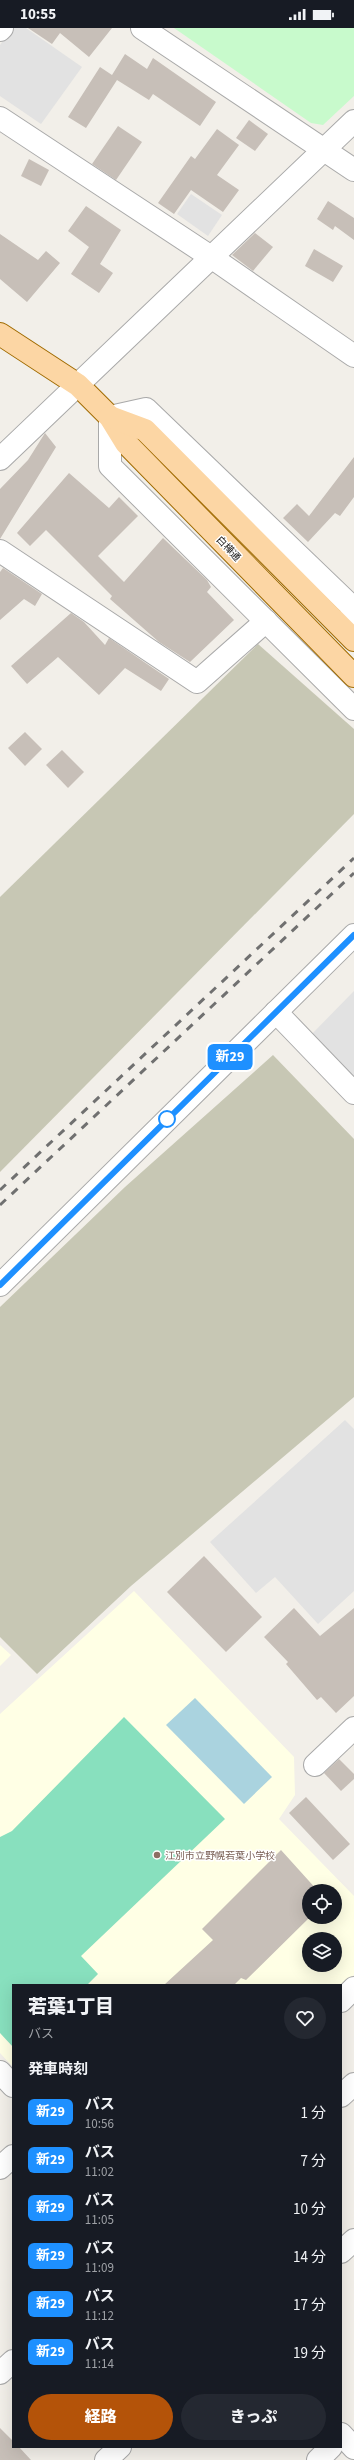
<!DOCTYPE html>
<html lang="ja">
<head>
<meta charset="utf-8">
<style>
	:root { --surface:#171b24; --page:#242831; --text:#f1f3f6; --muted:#9ea1a6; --accent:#b45309 }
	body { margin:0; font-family:"Source Sans 3","Noto Sans JP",sans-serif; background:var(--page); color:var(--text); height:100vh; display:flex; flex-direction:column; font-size:15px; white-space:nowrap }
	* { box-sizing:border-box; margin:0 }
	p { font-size:13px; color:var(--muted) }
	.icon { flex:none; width:22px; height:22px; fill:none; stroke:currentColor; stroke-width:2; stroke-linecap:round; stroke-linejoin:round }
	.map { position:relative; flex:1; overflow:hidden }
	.details { position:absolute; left:12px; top:1956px; width:330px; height:464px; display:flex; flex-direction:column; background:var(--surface); border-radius:0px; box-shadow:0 4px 16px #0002 }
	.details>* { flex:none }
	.badge { padding:0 8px; border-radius:6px; font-size:14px; line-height:26px }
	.buttons { position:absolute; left:302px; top:1856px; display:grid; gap:8px }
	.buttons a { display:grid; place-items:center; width:40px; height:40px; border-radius:50%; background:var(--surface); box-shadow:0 4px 16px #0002; font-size:20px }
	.map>.badge { position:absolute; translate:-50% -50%; box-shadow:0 0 0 2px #fff }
	h2 { padding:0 16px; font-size:15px; line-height:36px }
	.round { display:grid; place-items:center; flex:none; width:42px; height:42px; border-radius:21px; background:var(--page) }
	.headline { display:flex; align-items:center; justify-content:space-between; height:68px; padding:0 16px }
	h1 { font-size:19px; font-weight:800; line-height:30px }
	.action { display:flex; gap:8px; margin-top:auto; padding:8px 16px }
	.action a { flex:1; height:46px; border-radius:24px; background:var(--accent); color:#fff; font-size:16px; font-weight:800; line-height:46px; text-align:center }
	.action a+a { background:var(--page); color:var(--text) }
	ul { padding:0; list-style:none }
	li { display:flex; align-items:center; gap:12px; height:48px; padding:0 16px }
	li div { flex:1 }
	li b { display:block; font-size:15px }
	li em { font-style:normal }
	li .badge { min-width:44px; font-weight:700; text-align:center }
	.status { display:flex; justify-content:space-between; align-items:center; height:28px; padding:0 20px; background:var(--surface); direction:ltr }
	.status svg { height:11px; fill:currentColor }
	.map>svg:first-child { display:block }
	.education { fill:#ffffe5; fill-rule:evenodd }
	.construction { fill:#c7c7b4 }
	.park { fill:#c8facc }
	.pitch { fill:#88e0be }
	.parking { fill:#e2e2e2 }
	.water { fill:#aad3df }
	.building { fill:#c7bfb8 }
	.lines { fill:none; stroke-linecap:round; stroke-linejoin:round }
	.minor-casing { stroke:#a9a9a9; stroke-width:24 }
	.major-casing { stroke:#a06b00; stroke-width:24 }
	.minor { stroke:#fff; stroke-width:22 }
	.major { stroke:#fcd6a4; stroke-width:22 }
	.rail { stroke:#707070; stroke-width:3; stroke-dasharray:8 8; stroke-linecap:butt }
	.line-casing { stroke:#fff; stroke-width:9 }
	.line { stroke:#1e90ff; stroke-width:6 }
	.stop-dot { fill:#fff; stroke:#1e90ff; stroke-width:2 }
	.education-dot { fill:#8d6e63; stroke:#fff; stroke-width:1.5 }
	.labels { text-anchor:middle; stroke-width:3; stroke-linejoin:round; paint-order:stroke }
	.street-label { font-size:10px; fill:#222; stroke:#fff }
	.education-label { font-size:10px; fill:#785e54; stroke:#fff; text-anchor:start }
</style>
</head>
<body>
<div class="status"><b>10:55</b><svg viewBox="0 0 49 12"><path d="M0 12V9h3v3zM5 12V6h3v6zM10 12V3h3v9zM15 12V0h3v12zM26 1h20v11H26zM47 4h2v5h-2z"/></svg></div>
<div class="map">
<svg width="354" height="2432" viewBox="0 0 354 2432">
	<rect width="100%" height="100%" fill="#f2efe9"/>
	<g class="education">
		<path d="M134,1563L294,1729L295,1767L279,1791L354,1868V1947L341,1959V1957H13V2039L0,2025V1686ZM309,1863H335V1889H309ZM309,1911H335V1937H309Z"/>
		<path d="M0,1617L11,1627L0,1638Z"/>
	</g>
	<g class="construction">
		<path d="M258,616L354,701V786L0,1144V869Z"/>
		<path d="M273,1027L354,1111V1369L131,1558L37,1646L0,1609V1279L125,1159Z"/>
	</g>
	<path class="park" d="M174,0H354V68L323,97L311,95Z"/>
	<path class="pitch" d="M124,1689L225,1791L81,1928L98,1946L87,1957H13V2019L0,2005V1809L12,1803Z"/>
	<g class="parking">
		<path d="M12,0H26L82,39L41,96L0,68V17Z"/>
		<path d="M191,166L222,187L208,208L177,186Z"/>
		<path d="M354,963V1052L310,1008Z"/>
		<path d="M345,1392L354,1401V1563L318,1596L275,1549L256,1565L210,1514Z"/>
	</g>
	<path class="water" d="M195,1670L272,1749L244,1776L166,1697Z"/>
	<g class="building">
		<path d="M28,0H112L89,29L60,5L52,16Z"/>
		<path d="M125,26L147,41L153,30L216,74L200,98L153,66L149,72L117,52L86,100L68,89L100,39L112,47Z"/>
		<path d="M249,92L268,106L255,123L236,110Z"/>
		<path d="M118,98L142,114L116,152L92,136Z"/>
		<path d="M217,101L239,117L217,147L239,162L223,184L191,162L174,186L158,175L191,128L195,131Z"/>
		<path d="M29,131L49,142L41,158L21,148Z"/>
		<path d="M328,173L354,190V212L335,198L333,202L317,191Z"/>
		<path d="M86,178L121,202L100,236L113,245L99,265L71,246L89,219L68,203Z"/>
		<path d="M255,205L273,219L253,243L232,227Z"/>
		<path d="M0,206L38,232L46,223L60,235L27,274L0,251Z"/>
		<path d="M314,221L343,238L333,254L305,238Z"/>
		<path d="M45,405L56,419L0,511V461L28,432Z"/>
		<path d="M354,429V469L340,488L335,485L308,514L283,490L297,476L309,488Z"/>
		<path d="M69,445L109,480L119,469L138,488L98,528L124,554L163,510L207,552L211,559L207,564L234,592L190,634L159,614L110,571L112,568L46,502L30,518L17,505Z"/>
		<path d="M3,540L42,566L35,578L24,571L0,592V544Z"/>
		<path d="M71,585L84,594L105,617L109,610L169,651L161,663L125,640L99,667L58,629L27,656L11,638Z"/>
		<path d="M25,704L42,721L25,738L8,720Z"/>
		<path d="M62,722L84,744L68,760L46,737Z"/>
		<path d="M204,1528L262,1589L226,1624L167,1564Z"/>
		<path d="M294,1580L320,1608L354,1580V1668L336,1685L321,1669L317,1672L286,1636L288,1634L264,1609Z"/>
		<path d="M339,1731L354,1746V1751L341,1763L324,1745Z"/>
		<path d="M306,1769L350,1816L333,1832L289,1785Z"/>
		<path d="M281,1822L318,1863H309L310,1889L246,1952L241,1950L234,1957H164L213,1912L202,1901Z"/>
		<path d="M0,2400L13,2413V2419H19L31,2432H0Z"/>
	</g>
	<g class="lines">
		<g class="minor-casing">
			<g id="minor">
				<path d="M142,0L354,142"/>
				<path d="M0,2L2,0"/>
				<path d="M0,90L211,229L354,328"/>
				<path d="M0,431L354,93"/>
				<path d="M0,523L197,654L266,593"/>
				<path d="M354,592L350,577L146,381L110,389V438L354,681"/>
				<path d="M276,984L354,1065"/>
				<path d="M0,1257L354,907"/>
				<path d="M315,1737L354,1700"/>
				<path d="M341,1973L354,1960"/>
				<path d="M0,2044L13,2058"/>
				<path d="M341,2068L354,2056"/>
				<path d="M0,2140L13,2128"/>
				<path d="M341,2224L354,2212"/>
				<path d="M0,2345L13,2333"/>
				<path d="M341,2406L354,2420"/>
				<path d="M106,2432L120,2419"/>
				<path d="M318,2432L331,2419"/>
			</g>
		</g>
		<g class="major-casing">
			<g id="major">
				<path d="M0,306L78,357L110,389L126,415L354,648"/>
				<path d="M110,389L145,402L354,612"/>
			</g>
		</g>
		<use href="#minor" class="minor"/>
		<use href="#major" class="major"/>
		<g class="rail">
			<path d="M0,1162L354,830"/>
			<path d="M0,1177L354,845"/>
		</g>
	</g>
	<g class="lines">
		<g class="line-casing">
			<path id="line" d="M0,1257L354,907"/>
		</g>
		<use href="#line" class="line"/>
	</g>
	<circle class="stop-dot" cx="167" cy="1091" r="8"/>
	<circle class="education-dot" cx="157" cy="1827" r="4"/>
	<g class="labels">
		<g class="street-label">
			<text transform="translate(229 520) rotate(46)" y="4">白樺通</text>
		</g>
		<g class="education-label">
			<text x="165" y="1831">江別市立野幌若葉小学校</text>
		</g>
	</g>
</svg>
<div class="buttons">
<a><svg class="icon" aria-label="locate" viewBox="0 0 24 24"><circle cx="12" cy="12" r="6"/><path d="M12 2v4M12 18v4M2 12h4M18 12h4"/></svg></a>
<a><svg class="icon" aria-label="layers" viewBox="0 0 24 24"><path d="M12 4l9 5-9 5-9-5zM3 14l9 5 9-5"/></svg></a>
</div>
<b class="badge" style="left:230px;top:1029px;background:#1e90ff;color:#fff">新29</b>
<section class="details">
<div class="headline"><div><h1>若葉1丁目</h1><p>バス</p></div><a class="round"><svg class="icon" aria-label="heart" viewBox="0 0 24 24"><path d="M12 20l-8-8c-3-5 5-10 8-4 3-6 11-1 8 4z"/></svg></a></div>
<h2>発車時刻</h2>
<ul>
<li><span class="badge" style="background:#1e90ff;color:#fff">新29</span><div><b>バス</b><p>10:56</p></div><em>1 分</em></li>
<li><span class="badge" style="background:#1e90ff;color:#fff">新29</span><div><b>バス</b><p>11:02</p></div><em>7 分</em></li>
<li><span class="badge" style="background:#1e90ff;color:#fff">新29</span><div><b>バス</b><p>11:05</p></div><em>10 分</em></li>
<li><span class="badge" style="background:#1e90ff;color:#fff">新29</span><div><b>バス</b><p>11:09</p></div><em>14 分</em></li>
<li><span class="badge" style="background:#1e90ff;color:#fff">新29</span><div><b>バス</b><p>11:12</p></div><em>17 分</em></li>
<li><span class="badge" style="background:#1e90ff;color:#fff">新29</span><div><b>バス</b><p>11:14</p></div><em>19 分</em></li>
</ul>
<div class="action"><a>経路</a><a>きっぷ</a></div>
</section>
</div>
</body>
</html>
